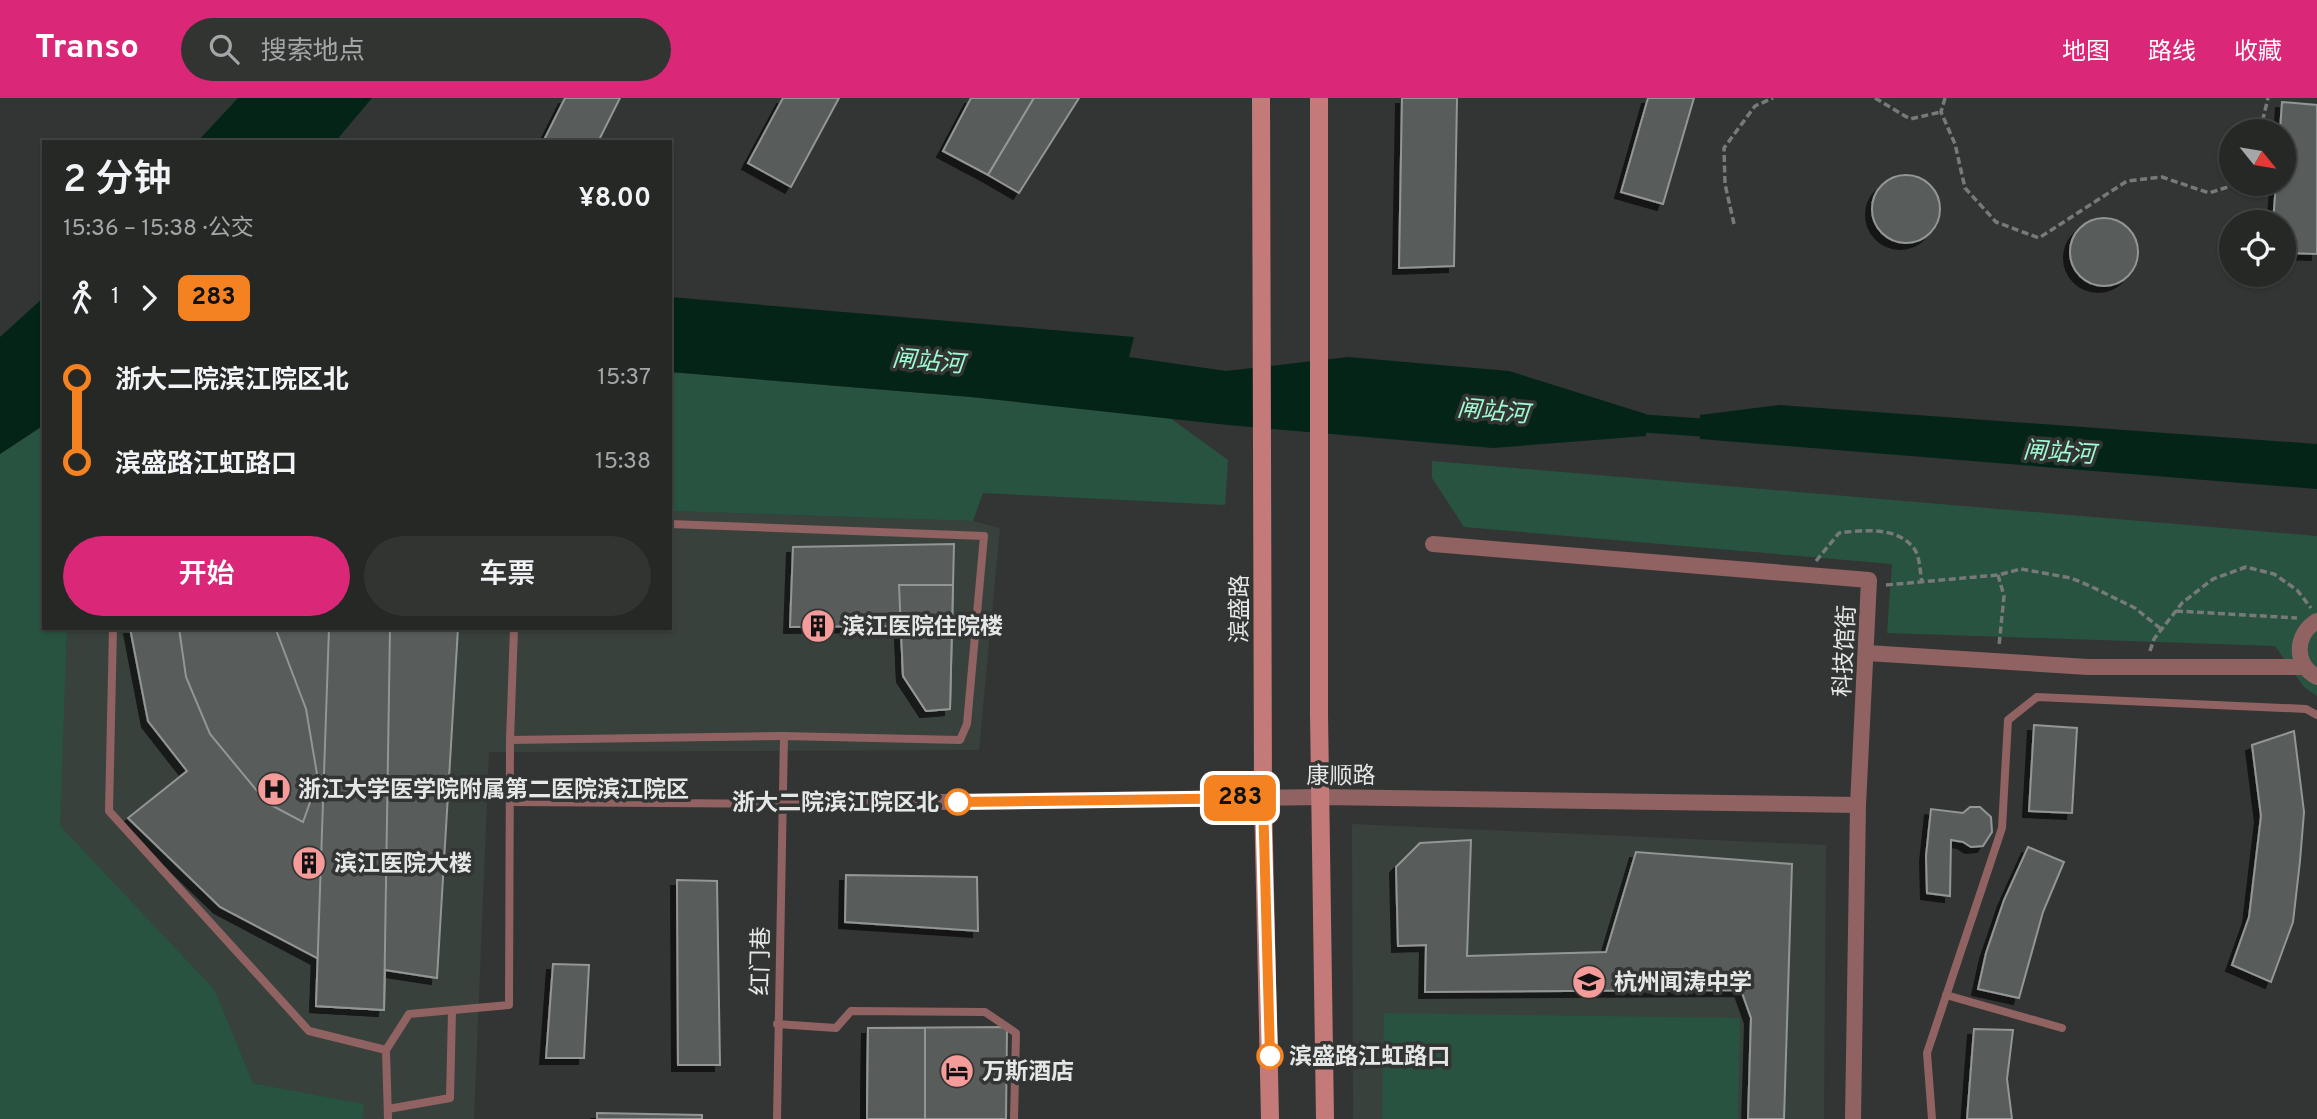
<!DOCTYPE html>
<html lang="zh">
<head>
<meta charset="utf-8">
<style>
	:root { --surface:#262826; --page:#323432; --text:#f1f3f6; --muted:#a4a6a7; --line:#424443; --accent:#db2777 }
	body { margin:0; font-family:Overpass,"Noto Sans SC",sans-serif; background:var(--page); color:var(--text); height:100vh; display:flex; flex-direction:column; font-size:26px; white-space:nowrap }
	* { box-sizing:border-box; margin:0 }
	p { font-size:23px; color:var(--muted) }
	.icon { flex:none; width:38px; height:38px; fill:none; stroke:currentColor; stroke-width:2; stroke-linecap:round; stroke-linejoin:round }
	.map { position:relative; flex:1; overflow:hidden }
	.side { position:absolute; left:42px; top:42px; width:630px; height:490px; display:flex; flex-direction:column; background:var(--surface); border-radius:0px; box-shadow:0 2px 5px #0004,0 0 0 2px var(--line) }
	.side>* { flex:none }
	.badge { padding:0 14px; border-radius:10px; font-size:24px; line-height:46px }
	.needle { width:46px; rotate:120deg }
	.tools { position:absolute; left:2219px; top:21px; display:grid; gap:14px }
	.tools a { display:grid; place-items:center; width:77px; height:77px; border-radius:50%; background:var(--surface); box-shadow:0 2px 5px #0004,0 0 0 2px var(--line); font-size:35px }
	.map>.badge { position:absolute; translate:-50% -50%; box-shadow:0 0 0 4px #fff }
	.legs { display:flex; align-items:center; gap:10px; height:77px; padding:0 21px; font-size:23px }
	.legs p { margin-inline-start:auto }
	.overview { display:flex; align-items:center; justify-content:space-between; height:119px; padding:0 21px }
	h1 { font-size:38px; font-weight:600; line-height:52px }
	.button { display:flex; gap:14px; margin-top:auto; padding:14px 21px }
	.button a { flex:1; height:80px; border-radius:42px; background:var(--accent); color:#fff; font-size:28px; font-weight:600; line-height:80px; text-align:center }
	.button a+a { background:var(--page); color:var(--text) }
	ul { padding:0 21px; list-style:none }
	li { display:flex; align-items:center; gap:24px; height:84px; font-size:26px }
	li i { display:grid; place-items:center; width:10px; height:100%; margin:0 9px; background:currentColor }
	li i::after { content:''; width:18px; height:18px; margin:-9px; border:5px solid; border-radius:50%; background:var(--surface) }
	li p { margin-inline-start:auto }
	li:first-child i { background:linear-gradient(#0000 50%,currentColor 0) }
	li:last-child i { background:linear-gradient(currentColor 50%,#0000 0) }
	header { display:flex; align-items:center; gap:42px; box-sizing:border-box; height:98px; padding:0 35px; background:var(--accent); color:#fff }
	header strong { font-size:33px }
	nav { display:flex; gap:38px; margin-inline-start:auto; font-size:24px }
	.search { width:490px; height:63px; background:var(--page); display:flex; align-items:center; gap:18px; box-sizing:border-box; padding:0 24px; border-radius:38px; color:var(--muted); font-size:26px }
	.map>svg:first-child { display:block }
	.built { fill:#39413c }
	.green { fill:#285340 }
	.water { fill:#042418 }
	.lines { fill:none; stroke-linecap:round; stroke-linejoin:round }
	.canal { stroke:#042418; stroke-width:18 }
	.building { fill:#585b5a; stroke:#929694; stroke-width:2; filter:url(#shadow) }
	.path { stroke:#777a78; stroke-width:3.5; stroke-dasharray:7 3.5; stroke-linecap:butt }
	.lane { stroke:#906261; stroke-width:8 }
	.street { stroke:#906261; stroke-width:16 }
	.secondary { stroke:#c37a79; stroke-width:18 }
	.line-1-casing { stroke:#fff; stroke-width:16 }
	.line-1 { stroke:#f58220; stroke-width:10 }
	.stop-1-dot { fill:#fff; stroke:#f58220; stroke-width:3.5 }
	.labels { text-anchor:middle; stroke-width:7; stroke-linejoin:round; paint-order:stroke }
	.street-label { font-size:23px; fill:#e5e7e6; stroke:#323533 }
	.poi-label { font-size:23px; font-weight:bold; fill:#e5e7e6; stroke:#323533; text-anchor:start }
	.stop-label { font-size:23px; font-weight:bold; fill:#e5e7e6; stroke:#323533; text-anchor:end }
	.water-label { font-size:24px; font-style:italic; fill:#9ffad1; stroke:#323533 }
</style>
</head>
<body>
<header>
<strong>Transo</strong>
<div class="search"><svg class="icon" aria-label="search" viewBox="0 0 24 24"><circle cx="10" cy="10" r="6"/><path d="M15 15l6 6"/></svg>搜索地点</div>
<nav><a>地图</a><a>路线</a><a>收藏</a></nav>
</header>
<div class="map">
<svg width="2317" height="1021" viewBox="0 0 2317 1021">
	<defs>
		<filter id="shadow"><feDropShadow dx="-6" dy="6" stdDeviation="0" flood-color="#0009"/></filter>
	</defs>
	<rect width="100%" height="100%" fill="#323533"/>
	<g class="built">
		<path d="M670,413L973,423L1000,430L979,652L489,654L474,1021H363V1006L253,985L215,892L59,728L67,530H670Z"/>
		<path d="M1352,726L1826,747L1824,1021H1353Z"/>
	</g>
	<g class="green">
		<path d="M670,274L971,299L1170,320L1228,362L1225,407L983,395L973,423L670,413Z"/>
		<path d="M44,327V530H67L60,728L215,892L253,985L364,1006L363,1021H0V356Z"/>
		<path d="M1432,363L2317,438V598L2304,589L2275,548L1887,535L1892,466L1464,429L1432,380Z"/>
		<path d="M1384,915L1740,920L1738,1021H1382Z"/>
	</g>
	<g class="water">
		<path d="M238,0H372L335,44H197Z"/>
		<path d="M44,199V327L0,356V239Z"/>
		<path d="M670,199L1134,239L1129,259L1226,273L1348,259L1509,273L1646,316V338L1493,350L1228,327L971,299L670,274Z"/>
		<path d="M1779,307L2317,346V391L1700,341V317Z"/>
	</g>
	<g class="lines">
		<path class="canal" d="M1622,324L1723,331"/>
	</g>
	<g class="building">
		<path d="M565,0H620L598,44H543Z"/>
		<path d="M783,0H839L791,89L748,65Z"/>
		<path d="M971,0H1034L988,77L943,53Z"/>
		<path d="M1034,0H1079L1019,95L988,77Z"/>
		<path d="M1402,0H1457L1454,168L1399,170Z"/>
		<path d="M1648,0H1694L1663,106L1621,94Z"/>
		<path d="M2282,4L2317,7V156L2284,155V124H2273L2276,86H2284V33H2280Z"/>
		<circle cx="1906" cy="111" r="34"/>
		<circle cx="2104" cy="154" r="34"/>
		<path d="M954,446L950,611L926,613L903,578L901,528L790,529L793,449Z"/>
		<path d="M899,487H953L950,611L926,613L903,578Z"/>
		<path d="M130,530H458L437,880L385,872L384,912L316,908L319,861L220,809L128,720L187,673L148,623Z"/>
		<path d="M179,530L276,532L306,611L318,682L303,724L267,705L210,636L186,579Z"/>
		<path d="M329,530H390L384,912L316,908Z"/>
		<path d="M2034,627L2077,630L2072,715L2029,713Z"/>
		<path d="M2294,633L2304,714L2300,763L2293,824L2271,884L2232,867L2249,819L2261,718L2252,647Z"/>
		<path d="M1970,709H1980L1991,719L1992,734L1983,748L1971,749L1963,744L1951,742L1950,798L1927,795L1926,758L1931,711L1963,715Z"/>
		<path d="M1471,742L1467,858L1606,854L1636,754L1792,766L1784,1021H1748L1751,920L1741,892L1425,894L1426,847L1398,848L1396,769L1420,745Z"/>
		<path d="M2028,749L2064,764L2043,814L2019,900L1978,891L1986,855L2004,802Z"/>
		<path d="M846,777L977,779L978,833L845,824Z"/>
		<path d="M677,782L717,783L720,967H678Z"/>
		<path d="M553,866L589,867L584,960H546Z"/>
		<path d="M1007,929L1006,1021H867L868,930Z"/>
		<path d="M868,930H925V1021H867Z"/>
		<path d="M1974,931L2013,932L2007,981L2012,1021H1967Z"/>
		<path d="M597,1015L702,1017V1021H597Z"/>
	</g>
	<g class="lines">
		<g class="path">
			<path d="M1875,0L1910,21L1941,14"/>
			<path d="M1945,0L1941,14L1955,46L1965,90L1996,124L2039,140L2127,83L2162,79L2209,95L2237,86"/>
			<path d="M2260,33L2268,0"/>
			<path d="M1734,126L1725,86L1724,50L1755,8L1773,0"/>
			<path d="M1816,463L1839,435C1864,432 1899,428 1915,452C1920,460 1920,474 1922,484"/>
			<path d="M1998,477L2004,498L1999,548"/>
			<path d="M1886,487L1998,477L2021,471L2071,480L2090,488L2135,510L2161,531"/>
			<path d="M2176,513L2297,520"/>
			<path d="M2150,553L2154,541L2182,505L2213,481L2246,469L2274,476L2297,492L2311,510"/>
		</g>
		<g class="lane">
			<path d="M670,426L984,438L967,626L960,642L784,638L777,1021"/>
			<path d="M113,530L109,713L309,933L386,952L388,1021"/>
			<path d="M510,642L784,638"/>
			<path d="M511,704L782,706"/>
			<path d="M1946,897L2062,930"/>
			<path d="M777,926L836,930L851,913L985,914L1016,935L1014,1021"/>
			<path d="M386,952L409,916L509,907L510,642L514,530"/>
			<path d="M388,1011L450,1000L452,913"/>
			<path d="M1932,1021L1927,955L2002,730L2008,622L2037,599L2306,611L2317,617"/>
		</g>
		<g class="street">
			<path d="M1433,446L1869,482L1858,707L1853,1021"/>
			<path d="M2317,523C2295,536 2293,566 2317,579"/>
			<path d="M1867,555L2088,569H2305"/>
			<path d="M782,706L1321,699L1858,707"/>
		</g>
		<g class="secondary">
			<path d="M1261,0L1263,700L1270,1021"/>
			<path d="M1319,0V616L1325,1021"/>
		</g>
	</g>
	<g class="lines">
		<g class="line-1-casing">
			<path id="line-1" d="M958,704L1263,700L1270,958"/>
		</g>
		<use href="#line-1" class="line-1"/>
	</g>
	<defs>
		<g id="building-disc" transform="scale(1.75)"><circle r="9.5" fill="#f59b9a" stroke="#323533"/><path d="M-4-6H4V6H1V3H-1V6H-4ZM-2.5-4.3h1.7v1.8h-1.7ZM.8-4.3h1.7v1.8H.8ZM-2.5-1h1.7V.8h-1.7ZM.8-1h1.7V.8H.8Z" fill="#111"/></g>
		<g id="hospital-disc" transform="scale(1.75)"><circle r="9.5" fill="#f59b9a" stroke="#323533"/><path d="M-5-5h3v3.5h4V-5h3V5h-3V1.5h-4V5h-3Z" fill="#111"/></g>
		<g id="school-disc" transform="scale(1.75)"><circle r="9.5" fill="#f59b9a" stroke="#323533"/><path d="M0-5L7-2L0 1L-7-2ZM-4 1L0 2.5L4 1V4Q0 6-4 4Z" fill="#111"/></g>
		<g id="hotel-disc" transform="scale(1.75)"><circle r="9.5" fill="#f59b9a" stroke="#323533"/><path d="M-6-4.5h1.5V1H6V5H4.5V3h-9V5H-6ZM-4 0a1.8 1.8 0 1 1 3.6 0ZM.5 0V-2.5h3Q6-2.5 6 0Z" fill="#111"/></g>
	</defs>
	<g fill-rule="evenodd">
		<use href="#building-disc" x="818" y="528"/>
		<use href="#hospital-disc" x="274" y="691"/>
		<use href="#building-disc" x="309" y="765"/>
		<use href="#school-disc" x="1589" y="884"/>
		<use href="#hotel-disc" x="957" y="973"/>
	</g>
	<g class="stop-1-dot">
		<circle cx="958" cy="704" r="12"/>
		<circle cx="1270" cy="958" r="12"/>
	</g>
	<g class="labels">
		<g class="street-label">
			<text transform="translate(1239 511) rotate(-90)" y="8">滨盛路</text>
			<text transform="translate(1844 553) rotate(-87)" y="8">科技馆街</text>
			<text x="1341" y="685">康顺路</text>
			<text transform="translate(760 863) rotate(-89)" y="8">红门巷</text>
		</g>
		<g class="poi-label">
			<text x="842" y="536">滨江医院住院楼</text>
			<text x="298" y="699">浙江大学医学院附属第二医院滨江院区</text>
			<text x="334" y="773">滨江医院大楼</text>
			<text x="1614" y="892">杭州闻涛中学</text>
			<text x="982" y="981">万斯酒店</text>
		</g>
		<g class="stop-label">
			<text x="939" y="712">浙大二院滨江院区北</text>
			<text x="1289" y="966" text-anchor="start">滨盛路江虹路口</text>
		</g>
		<g class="water-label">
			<text transform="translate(928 263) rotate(5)" y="8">闸站河</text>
			<text transform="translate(1493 313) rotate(5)" y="8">闸站河</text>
			<text transform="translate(2059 354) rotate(4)" y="8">闸站河</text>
		</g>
	</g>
</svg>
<div class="tools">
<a><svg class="needle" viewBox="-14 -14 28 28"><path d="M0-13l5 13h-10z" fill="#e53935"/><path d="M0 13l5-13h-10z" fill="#a4a6a7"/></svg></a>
<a><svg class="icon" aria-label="locate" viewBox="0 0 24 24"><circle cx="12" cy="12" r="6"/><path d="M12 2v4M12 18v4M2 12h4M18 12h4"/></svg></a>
</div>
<b class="badge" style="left:1240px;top:700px;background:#f58220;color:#111">283</b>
<section class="side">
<div class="overview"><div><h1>2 分钟</h1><p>15:36 – 15:38 · 公交</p></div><b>¥8.00</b></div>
<div class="legs"><svg class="icon" aria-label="walk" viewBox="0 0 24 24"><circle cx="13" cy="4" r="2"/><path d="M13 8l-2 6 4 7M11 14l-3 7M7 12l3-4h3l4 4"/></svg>1<svg class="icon" aria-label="forward" viewBox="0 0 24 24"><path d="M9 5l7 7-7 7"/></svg><b class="badge" style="background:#f58220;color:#111">283</b></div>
<ul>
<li><i style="color:#f58220"></i><b>浙大二院滨江院区北</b><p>15:37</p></li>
<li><i style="color:#f58220"></i><b>滨盛路江虹路口</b><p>15:38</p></li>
</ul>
<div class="button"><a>开始</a><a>车票</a></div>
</section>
</div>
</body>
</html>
